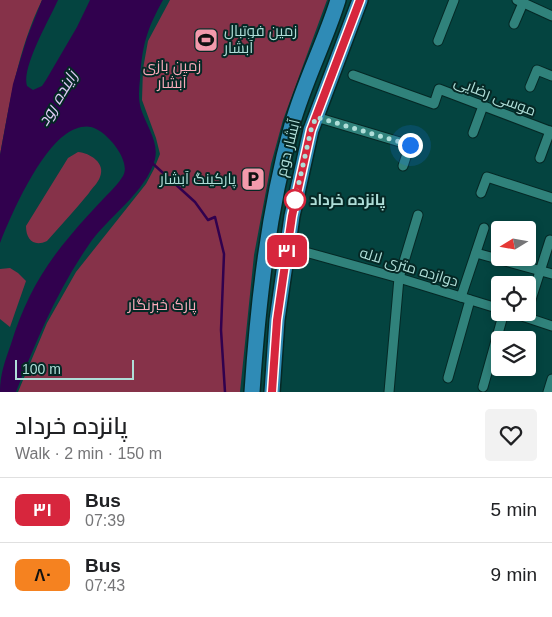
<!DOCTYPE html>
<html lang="en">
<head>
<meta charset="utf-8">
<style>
	:root { --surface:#fff; --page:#f2f2f2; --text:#202124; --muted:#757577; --line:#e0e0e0 }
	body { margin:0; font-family:Arial,Cairo,sans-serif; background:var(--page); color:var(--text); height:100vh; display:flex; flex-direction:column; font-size:19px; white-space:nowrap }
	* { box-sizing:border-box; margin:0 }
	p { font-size:16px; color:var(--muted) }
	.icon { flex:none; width:28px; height:28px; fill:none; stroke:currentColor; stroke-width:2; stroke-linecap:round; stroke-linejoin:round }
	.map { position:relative; height:392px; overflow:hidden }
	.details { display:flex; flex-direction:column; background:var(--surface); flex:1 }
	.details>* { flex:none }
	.badge { padding:0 10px; border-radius:8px; font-size:18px; line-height:32px }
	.needle { width:32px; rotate:259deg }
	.buttons { position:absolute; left:491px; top:221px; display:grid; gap:10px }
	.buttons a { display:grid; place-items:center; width:45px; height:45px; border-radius:5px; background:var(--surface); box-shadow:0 2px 8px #0003; font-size:25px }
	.scale { position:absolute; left:15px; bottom:12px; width:119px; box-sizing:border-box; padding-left:5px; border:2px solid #afded8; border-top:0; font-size:14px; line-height:18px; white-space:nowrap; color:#afded8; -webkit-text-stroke:4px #052825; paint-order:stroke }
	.you { position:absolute; width:25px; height:25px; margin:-12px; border:4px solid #fff; border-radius:50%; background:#1a73e8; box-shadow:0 0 0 8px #1a73e833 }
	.map>.badge { position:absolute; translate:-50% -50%; box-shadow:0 0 0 2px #fff }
	.round { display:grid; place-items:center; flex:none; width:52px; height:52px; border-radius:5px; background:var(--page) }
	.head { display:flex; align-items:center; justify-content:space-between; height:85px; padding:0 15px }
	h1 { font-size:24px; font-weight:600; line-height:38px }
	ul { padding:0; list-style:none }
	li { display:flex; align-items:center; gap:15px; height:65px; padding:0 15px; border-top:1px solid var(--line) }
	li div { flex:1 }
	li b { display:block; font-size:19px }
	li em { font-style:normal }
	li .badge { min-width:55px; font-weight:700; text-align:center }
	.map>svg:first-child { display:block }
	.green { fill:#863249 }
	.water { fill:#31014e }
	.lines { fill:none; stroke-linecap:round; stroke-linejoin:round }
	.stream { stroke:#31014e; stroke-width:2.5 }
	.street-casing { stroke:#052825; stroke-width:11 }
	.primary-casing { stroke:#052825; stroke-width:18 }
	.street { stroke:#30827b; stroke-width:9 }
	.primary { stroke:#2f8bb6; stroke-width:15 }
	.line-casing { stroke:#fff; stroke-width:11 }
	.line { stroke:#d7263d; stroke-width:8 }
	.walk { stroke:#afded8; stroke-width:5; stroke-dasharray:0 9 }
	.stop-dot { fill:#fff; stroke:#d7263d; stroke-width:2.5 }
	.labels { text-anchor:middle; stroke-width:4; stroke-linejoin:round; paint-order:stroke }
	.poi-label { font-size:15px; fill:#afded8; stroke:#052825; text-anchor:start }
	.park-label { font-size:15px; fill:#f9abba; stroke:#052825 }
	.street-label { font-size:15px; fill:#afded8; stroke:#052825 }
	.stop-label { font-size:15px; font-weight:bold; fill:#afded8; stroke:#052825; text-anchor:start }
	.water-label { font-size:16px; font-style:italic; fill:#e0ccf6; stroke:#052825 }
</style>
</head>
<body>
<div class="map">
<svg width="552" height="392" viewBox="0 0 552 392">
	<rect width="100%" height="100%" fill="#044440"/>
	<g class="green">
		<path d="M0,0H42C18,49 10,102 0,155Z"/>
		<path d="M170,0H327L283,120L271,164L254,255L240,392H18L47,323L76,272L146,184L154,169L160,154L156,138L142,100L143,69L148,41Z"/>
		<path d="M78,152C90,153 106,163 100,177C98,183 92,188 89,193C75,210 61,225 47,241C34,247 26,240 26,226L68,158Z"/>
		<path d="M10,268L18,273L26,281L10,327L0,319V269Z"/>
	</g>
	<path class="water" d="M42,0H58C50,18 21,68 27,86L33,90L42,86L46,80L77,27L90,0H163C147,29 142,45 140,79C139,89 138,99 141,109C146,125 159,142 155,159C146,193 107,217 88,246C57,291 36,341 16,392H0C0,374 5,361 11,344C24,302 41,270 70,236C81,222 94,209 106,196C112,190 118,184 123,176C132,161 106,130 91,127C83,125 73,129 66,134C40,151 11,214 0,243V155L13,84L27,38Z"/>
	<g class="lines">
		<path class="stream" d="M151,162L195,202L208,220L215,217L224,254L221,330L225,392"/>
		<g class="street-casing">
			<g id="street">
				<path d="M517,0L552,16"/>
				<path d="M514,24L523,3"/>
				<path d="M438,41L454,0"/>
				<path d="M353,75L434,104L439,89L552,132"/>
				<path d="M530,87L537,70L552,76"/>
				<path d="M316,117L410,145L403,166"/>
				<path d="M473,133L483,106"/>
				<path d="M540,158L550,131"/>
				<path d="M481,193L487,177L552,198"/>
				<path d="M309,253L399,278L500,309"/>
				<path d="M476,253L552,274"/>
				<path d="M461,297L484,228"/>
				<path d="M528,309L550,240"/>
				<path d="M510,312L552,326"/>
				<path d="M448,378L470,300"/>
				<path d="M483,387L504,312"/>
				<path d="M389,392L399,278L418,215"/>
				<path d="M548,392L552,379"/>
			</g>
		</g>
		<g class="primary-casing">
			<g id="primary">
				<path d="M252,392C258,303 268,212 292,125C304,82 325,42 338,0"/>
				<path d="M272,392L277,320L292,216L311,130L360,0"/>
			</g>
		</g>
		<use href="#street" class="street"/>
		<use href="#primary" class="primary"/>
	</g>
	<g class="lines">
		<g class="line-casing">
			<path id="line" d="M272,392L277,320L292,216L311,130L360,0"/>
		</g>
		<use href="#line" class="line"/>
		<path class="walk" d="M295,200L311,130L316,117L410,145"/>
	</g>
	<defs>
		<g id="stadium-square" transform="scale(1.25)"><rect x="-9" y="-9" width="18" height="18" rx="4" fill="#f39aac" stroke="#052825"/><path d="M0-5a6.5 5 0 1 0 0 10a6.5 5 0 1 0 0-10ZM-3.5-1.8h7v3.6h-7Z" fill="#111"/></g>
		<g id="parking-square" transform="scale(1.25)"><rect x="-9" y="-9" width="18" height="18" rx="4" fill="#f39aac" stroke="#052825"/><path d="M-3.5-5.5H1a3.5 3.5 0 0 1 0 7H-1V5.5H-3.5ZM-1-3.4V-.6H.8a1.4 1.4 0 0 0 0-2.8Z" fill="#111"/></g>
	</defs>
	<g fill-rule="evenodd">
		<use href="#stadium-square" x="206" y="40"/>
		<use href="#parking-square" x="253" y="179"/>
	</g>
	<circle class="stop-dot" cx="295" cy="200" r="10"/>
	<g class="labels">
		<g class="poi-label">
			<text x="224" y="36">زمین فوتبال<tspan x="224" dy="17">آبشار</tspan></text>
			<text x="236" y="184" text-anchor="end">پارکینگ آبشار</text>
		</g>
		<g class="park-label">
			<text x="172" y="71">زمین بازی<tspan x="172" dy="17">آبشار</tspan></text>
			<text x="162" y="310">پارک خبرنگار</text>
		</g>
		<g class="street-label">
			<text transform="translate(495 96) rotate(21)" y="5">موسی رضایی</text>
			<text transform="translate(288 148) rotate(-76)" y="5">آبشار دوم</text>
			<text transform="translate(409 267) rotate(17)" y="5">دوازده متری لاله</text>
		</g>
		<g class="stop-label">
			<text x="310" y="205">پانزده خرداد</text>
		</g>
		<g class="water-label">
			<text transform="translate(57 98) rotate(-59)" y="6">زاینده رود</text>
		</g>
	</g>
</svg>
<div class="buttons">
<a><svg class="needle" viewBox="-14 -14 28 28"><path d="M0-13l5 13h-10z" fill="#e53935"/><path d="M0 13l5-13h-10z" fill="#757577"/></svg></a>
<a><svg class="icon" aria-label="locate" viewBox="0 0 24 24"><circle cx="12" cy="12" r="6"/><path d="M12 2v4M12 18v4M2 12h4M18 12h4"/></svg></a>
<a><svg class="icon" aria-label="layers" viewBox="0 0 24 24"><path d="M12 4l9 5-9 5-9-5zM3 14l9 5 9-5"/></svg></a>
</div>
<div class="scale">100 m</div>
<div class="you" style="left:410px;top:145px"></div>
<b class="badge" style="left:287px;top:251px;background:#d7263d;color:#fff">۳۱</b>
</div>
<section class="details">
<div class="head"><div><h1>پانزده خرداد</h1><p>Walk · 2 min · 150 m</p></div><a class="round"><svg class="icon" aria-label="heart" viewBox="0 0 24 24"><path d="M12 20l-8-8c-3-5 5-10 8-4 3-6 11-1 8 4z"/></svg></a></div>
<ul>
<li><span class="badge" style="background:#d7263d;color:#fff">۳۱</span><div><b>Bus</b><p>07:39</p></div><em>5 min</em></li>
<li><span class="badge" style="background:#f58220;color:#111">۸۰</span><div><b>Bus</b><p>07:43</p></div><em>9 min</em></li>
</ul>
</section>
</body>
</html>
